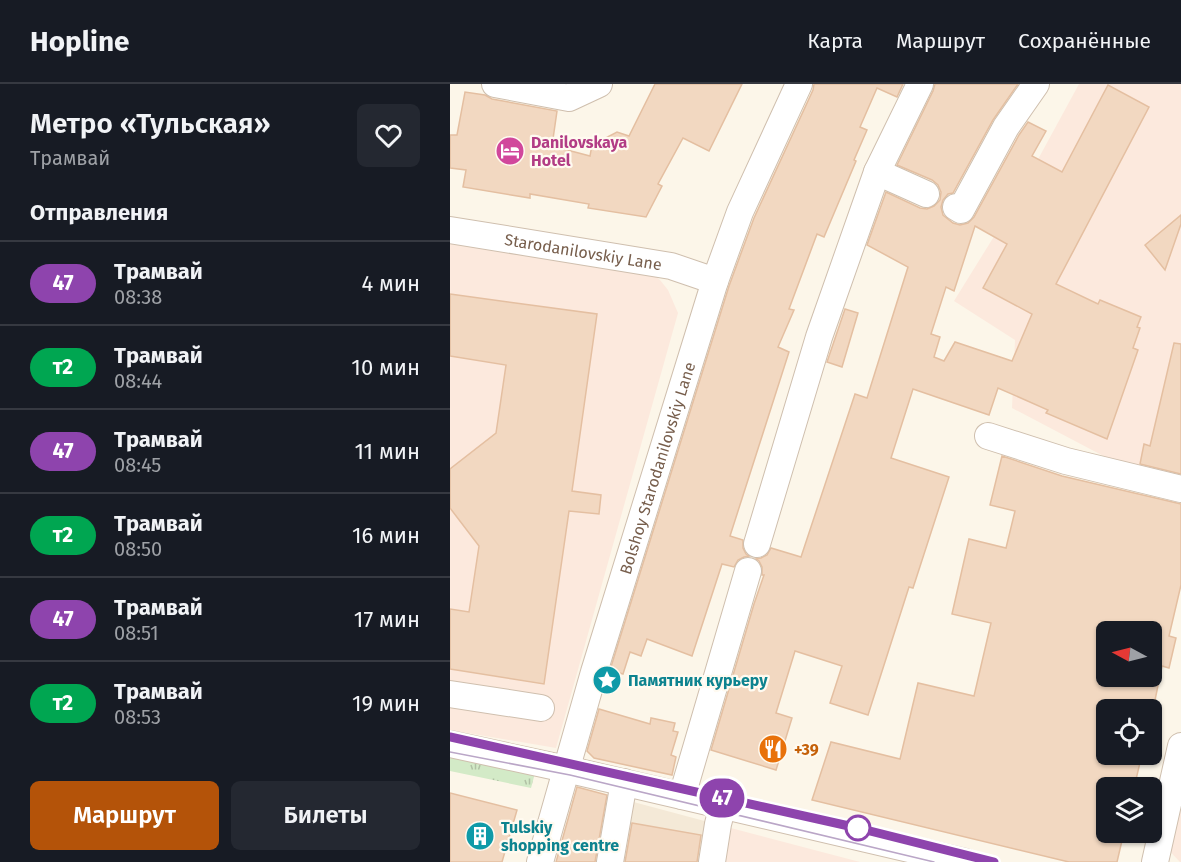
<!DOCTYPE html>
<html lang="ru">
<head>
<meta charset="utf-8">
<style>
	:root { --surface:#171b24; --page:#242831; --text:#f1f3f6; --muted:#9ea1a6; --line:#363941; --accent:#b45309 }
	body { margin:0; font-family:"Fira Sans",sans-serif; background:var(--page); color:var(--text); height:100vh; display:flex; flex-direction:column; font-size:22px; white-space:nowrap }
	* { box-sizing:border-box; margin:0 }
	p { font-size:20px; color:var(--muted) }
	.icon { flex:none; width:33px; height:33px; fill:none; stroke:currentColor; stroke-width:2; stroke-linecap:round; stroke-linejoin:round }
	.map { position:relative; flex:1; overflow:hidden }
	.side { display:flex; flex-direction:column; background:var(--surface); width:450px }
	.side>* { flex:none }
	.badge { padding:0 12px; border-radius:20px; font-size:21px; line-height:39px }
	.needle { width:39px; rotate:277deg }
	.fabs { position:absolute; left:646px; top:537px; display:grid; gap:12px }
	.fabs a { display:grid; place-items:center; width:66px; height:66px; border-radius:9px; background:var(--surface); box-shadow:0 2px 4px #0004; font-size:30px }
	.map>.badge { position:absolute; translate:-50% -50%; box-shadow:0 0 0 3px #fff }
	h2 { padding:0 30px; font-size:22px; line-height:54px }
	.round { display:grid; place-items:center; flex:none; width:63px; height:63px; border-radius:9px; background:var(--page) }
	.summary { display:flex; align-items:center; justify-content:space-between; height:102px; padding:0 30px }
	h1 { font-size:28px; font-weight:600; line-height:45px }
	.action { display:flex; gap:12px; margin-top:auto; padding:12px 30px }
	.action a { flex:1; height:69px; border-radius:9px; background:var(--accent); color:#fff; font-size:24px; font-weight:600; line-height:69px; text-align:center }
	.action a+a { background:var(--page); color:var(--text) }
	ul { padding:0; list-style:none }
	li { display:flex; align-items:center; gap:18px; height:84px; padding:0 30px; border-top:2px solid var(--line) }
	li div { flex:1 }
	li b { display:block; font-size:22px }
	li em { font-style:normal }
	li .badge { min-width:66px; font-weight:700; text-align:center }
	header { display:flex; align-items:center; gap:36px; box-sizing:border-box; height:84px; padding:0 30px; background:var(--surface); border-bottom:2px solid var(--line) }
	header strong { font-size:28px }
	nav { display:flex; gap:33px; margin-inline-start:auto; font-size:21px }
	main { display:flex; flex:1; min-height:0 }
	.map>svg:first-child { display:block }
	.residential { fill:#f4e9d7 }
	.commercial { fill:#fce9dd }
	.grass { fill:url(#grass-tufts) }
	.building { fill:#f2d8c1; stroke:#e4bfa1; stroke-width:1.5; fill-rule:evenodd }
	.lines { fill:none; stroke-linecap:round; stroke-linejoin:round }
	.minor-casing { stroke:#cfbfae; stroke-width:28 }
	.minor { stroke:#fff; stroke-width:26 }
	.tram { stroke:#baa6c7; stroke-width:1.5 }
	.line-casing { stroke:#fff; stroke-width:14 }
	.line { stroke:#8e44ad; stroke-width:9 }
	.stop-dot { fill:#fff; stroke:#8e44ad; stroke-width:3 }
	.labels { text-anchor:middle; stroke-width:4.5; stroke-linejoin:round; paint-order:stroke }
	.hotel-label { font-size:16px; font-weight:bold; fill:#b23c85; stroke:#fffaf0; text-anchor:start }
	.street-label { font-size:16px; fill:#775e4c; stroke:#fffaf0 }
	.culture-label { font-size:16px; font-weight:bold; fill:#0d838f; stroke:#fffaf0; text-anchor:start }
	.food-label { font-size:16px; font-weight:bold; fill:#c56008; stroke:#fffaf0; text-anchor:start }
</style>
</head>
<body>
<header>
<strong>Hopline</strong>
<nav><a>Карта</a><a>Маршрут</a><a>Сохранённые</a></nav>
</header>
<main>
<section class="side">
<div class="summary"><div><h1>Метро «Тульская»</h1><p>Трамвай</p></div><a class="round"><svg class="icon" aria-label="heart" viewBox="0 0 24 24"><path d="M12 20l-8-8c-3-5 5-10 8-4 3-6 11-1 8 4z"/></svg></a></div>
<h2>Отправления</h2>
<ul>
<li><span class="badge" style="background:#8e44ad;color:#fff">47</span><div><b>Трамвай</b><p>08:38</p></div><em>4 мин</em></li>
<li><span class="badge" style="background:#00a651;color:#fff">т2</span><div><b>Трамвай</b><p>08:44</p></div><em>10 мин</em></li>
<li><span class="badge" style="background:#8e44ad;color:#fff">47</span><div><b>Трамвай</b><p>08:45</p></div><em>11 мин</em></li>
<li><span class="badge" style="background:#00a651;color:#fff">т2</span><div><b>Трамвай</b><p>08:50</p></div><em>16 мин</em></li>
<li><span class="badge" style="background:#8e44ad;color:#fff">47</span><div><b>Трамвай</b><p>08:51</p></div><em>17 мин</em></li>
<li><span class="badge" style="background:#00a651;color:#fff">т2</span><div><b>Трамвай</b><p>08:53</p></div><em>19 мин</em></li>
</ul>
<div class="action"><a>Маршрут</a><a>Билеты</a></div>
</section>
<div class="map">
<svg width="731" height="778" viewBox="0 0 731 778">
	<defs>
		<pattern id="grass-tufts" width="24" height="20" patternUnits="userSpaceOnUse" patternTransform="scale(1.5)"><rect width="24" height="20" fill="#d3eac7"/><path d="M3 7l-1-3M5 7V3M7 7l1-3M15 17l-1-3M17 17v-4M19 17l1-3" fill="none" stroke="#b0c1a4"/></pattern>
	</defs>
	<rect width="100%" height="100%" fill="#fcf6e9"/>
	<path class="residential" d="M161,712L277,743L271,778H142Z"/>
	<g class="commercial">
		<path d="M629,0H731V397L682,387L562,324L565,256L504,217L561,125Z"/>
		<path d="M0,157L203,190L210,196L218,206L228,229L106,664L0,646Z"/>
		<path d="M731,683V778H730L714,761Z"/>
		<path d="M277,743L410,778H271Z"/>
	</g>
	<path class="grass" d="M0,673L85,689L81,704L0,687Z"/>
	<g class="building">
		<path d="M205,0H292L259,67L233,54L208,100L212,102L196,133L138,124L139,120L80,110V114L13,103L16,86L0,84V51H7L15,8L35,11L42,15L107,27L102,62L140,72L142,61L167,48L179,52Z"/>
		<path d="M364,0H453L447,13L427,4L410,43L417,46L404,76L406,77L374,153L367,150L339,225L344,226L328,263L339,268L280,452L293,456V464L296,470L299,472L294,473L288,476L284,483L272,480L242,572L197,555L191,572L180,568L173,590L160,586L279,202L304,134L363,6Z"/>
		<path d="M485,0H568L543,36L503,109L498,110L493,116L491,123L493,131L503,139L510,141L518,139L524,133L569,51L578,38L596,47L582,72L612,88L658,1L699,23L606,200L648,220L650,216L691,233L687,243L690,244L683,264L688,266L657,355L596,329L598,326L548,304L539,331L463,305L441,374L499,393L463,504L459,503L418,631L380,619L392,582L345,567L326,629L342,634L326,686L261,666L304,520L314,491H312V483L309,477L306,475L311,474L317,471L321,464L351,473L405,310L417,314L458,183L417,161L436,108L470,124L477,125L484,122L490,116L491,108L488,101L482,96L447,81L483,7ZM525,142L557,160L533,204L582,230L562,277L505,258L494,277L484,273L490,253L481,250L496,203L504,207Z"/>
		<path d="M731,131V140L715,186L695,161Z"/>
		<path d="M0,210L147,230L122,407L151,411L149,430L119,427L94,600L0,585V525L19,528L29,462L0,424V385L46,349L56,281L0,272Z"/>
		<path d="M395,225L408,229L392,283L377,278Z"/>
		<path d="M724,259L731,260V390L690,380L694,360L700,362Z"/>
		<path d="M552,372L612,392L731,420V501L719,552L726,554L719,584L712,582L703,626H657V670H692L684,704H657V748H674L667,778H619L362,716L381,658L450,675L468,599L524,612L541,539L502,530L519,455L556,464L565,427L540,421ZM657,548H702V592H657Z"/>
		<path d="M149,625L200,640L201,634L225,639L223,647L228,648L221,671L226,673L222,691L144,674L137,667Z"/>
		<path d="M127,703L157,711L145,778H106Z"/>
		<path d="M0,709L67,726L52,778H0Z"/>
		<path d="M182,739L251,751L247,778H175Z"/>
	</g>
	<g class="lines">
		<g class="minor-casing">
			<g id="minor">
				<path d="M45,0L119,14L149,0"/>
				<path d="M427,88L476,110"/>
				<path d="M506,123L511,126L556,43L586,0"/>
				<path id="s1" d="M0,146L221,182L265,197"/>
				<path d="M538,352L616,377L731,405"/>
				<path d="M307,460L369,253L427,88L470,0"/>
				<path d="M0,610L91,624"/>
				<path d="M0,660L116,685L515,778"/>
				<path d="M232,712L298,487"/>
				<path id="s2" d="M90,778L144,588L265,197L290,128L349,0"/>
				<path d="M160,778L174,698"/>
				<path d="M262,778L268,740L273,721"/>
				<path d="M705,778L731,662"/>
			</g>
		</g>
		<use href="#minor" class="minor"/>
		<g class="tram">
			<path d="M0,653L408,744L544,778"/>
			<path d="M0,668L120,691L484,778"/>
		</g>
	</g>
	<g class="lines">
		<g class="line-casing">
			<path id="line" d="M0,653L408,744L544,778"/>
		</g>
		<use href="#line" class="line"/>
	</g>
	<defs>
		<g id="hotel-disc" transform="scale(1.5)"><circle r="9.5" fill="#d1479c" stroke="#fffaf0"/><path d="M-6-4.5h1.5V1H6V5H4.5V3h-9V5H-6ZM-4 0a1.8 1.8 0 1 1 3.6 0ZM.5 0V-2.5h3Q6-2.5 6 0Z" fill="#fff"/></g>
		<g id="sight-disc" transform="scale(1.5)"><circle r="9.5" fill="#0f9aa8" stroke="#fffaf0"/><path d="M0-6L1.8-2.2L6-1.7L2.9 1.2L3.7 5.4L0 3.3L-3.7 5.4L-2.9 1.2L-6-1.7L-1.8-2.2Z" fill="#fff"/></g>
		<g id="restaurant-disc" transform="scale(1.5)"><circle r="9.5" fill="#e8710a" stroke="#fffaf0"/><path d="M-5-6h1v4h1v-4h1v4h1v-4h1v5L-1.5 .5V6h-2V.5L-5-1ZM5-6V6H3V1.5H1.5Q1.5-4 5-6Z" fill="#fff"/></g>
		<g id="building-disc" transform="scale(1.5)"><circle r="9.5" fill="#0f9aa8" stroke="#fffaf0"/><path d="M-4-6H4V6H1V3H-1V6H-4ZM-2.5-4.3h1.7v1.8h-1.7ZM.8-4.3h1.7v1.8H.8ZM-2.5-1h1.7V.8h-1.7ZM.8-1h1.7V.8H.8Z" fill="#fff"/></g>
	</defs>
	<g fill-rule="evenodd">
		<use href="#hotel-disc" x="60" y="67"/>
		<use href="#sight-disc" x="157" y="596"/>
		<use href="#restaurant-disc" x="323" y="665"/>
		<use href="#building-disc" x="30" y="752"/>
	</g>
	<circle class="stop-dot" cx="408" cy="744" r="12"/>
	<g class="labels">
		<g class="hotel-label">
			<text x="81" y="64">Danilovskaya<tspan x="81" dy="18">Hotel</tspan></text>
		</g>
		<g class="street-label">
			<text dy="6" stroke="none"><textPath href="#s1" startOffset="135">Starodanilovskiy Lane</textPath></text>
			<text dy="6" stroke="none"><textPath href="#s2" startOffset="411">Bolshoy Starodanilovskiy Lane</textPath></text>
		</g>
		<g class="culture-label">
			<text x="178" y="602">Памятник курьеру</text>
			<text x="51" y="749">Tulskiy<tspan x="51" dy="18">shopping centre</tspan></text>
		</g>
		<g class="food-label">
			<text x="344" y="671">+39</text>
		</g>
	</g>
</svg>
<div class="fabs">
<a><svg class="needle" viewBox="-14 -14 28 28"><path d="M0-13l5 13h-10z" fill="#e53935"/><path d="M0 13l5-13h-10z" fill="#9ea1a6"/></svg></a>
<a><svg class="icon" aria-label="locate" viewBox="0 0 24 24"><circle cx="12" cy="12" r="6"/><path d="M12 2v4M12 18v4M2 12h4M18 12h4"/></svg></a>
<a><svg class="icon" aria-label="layers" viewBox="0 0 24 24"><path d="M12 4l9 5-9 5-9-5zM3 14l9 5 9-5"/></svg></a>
</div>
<b class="badge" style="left:272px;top:714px;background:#8e44ad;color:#fff">47</b>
</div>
</main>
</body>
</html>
